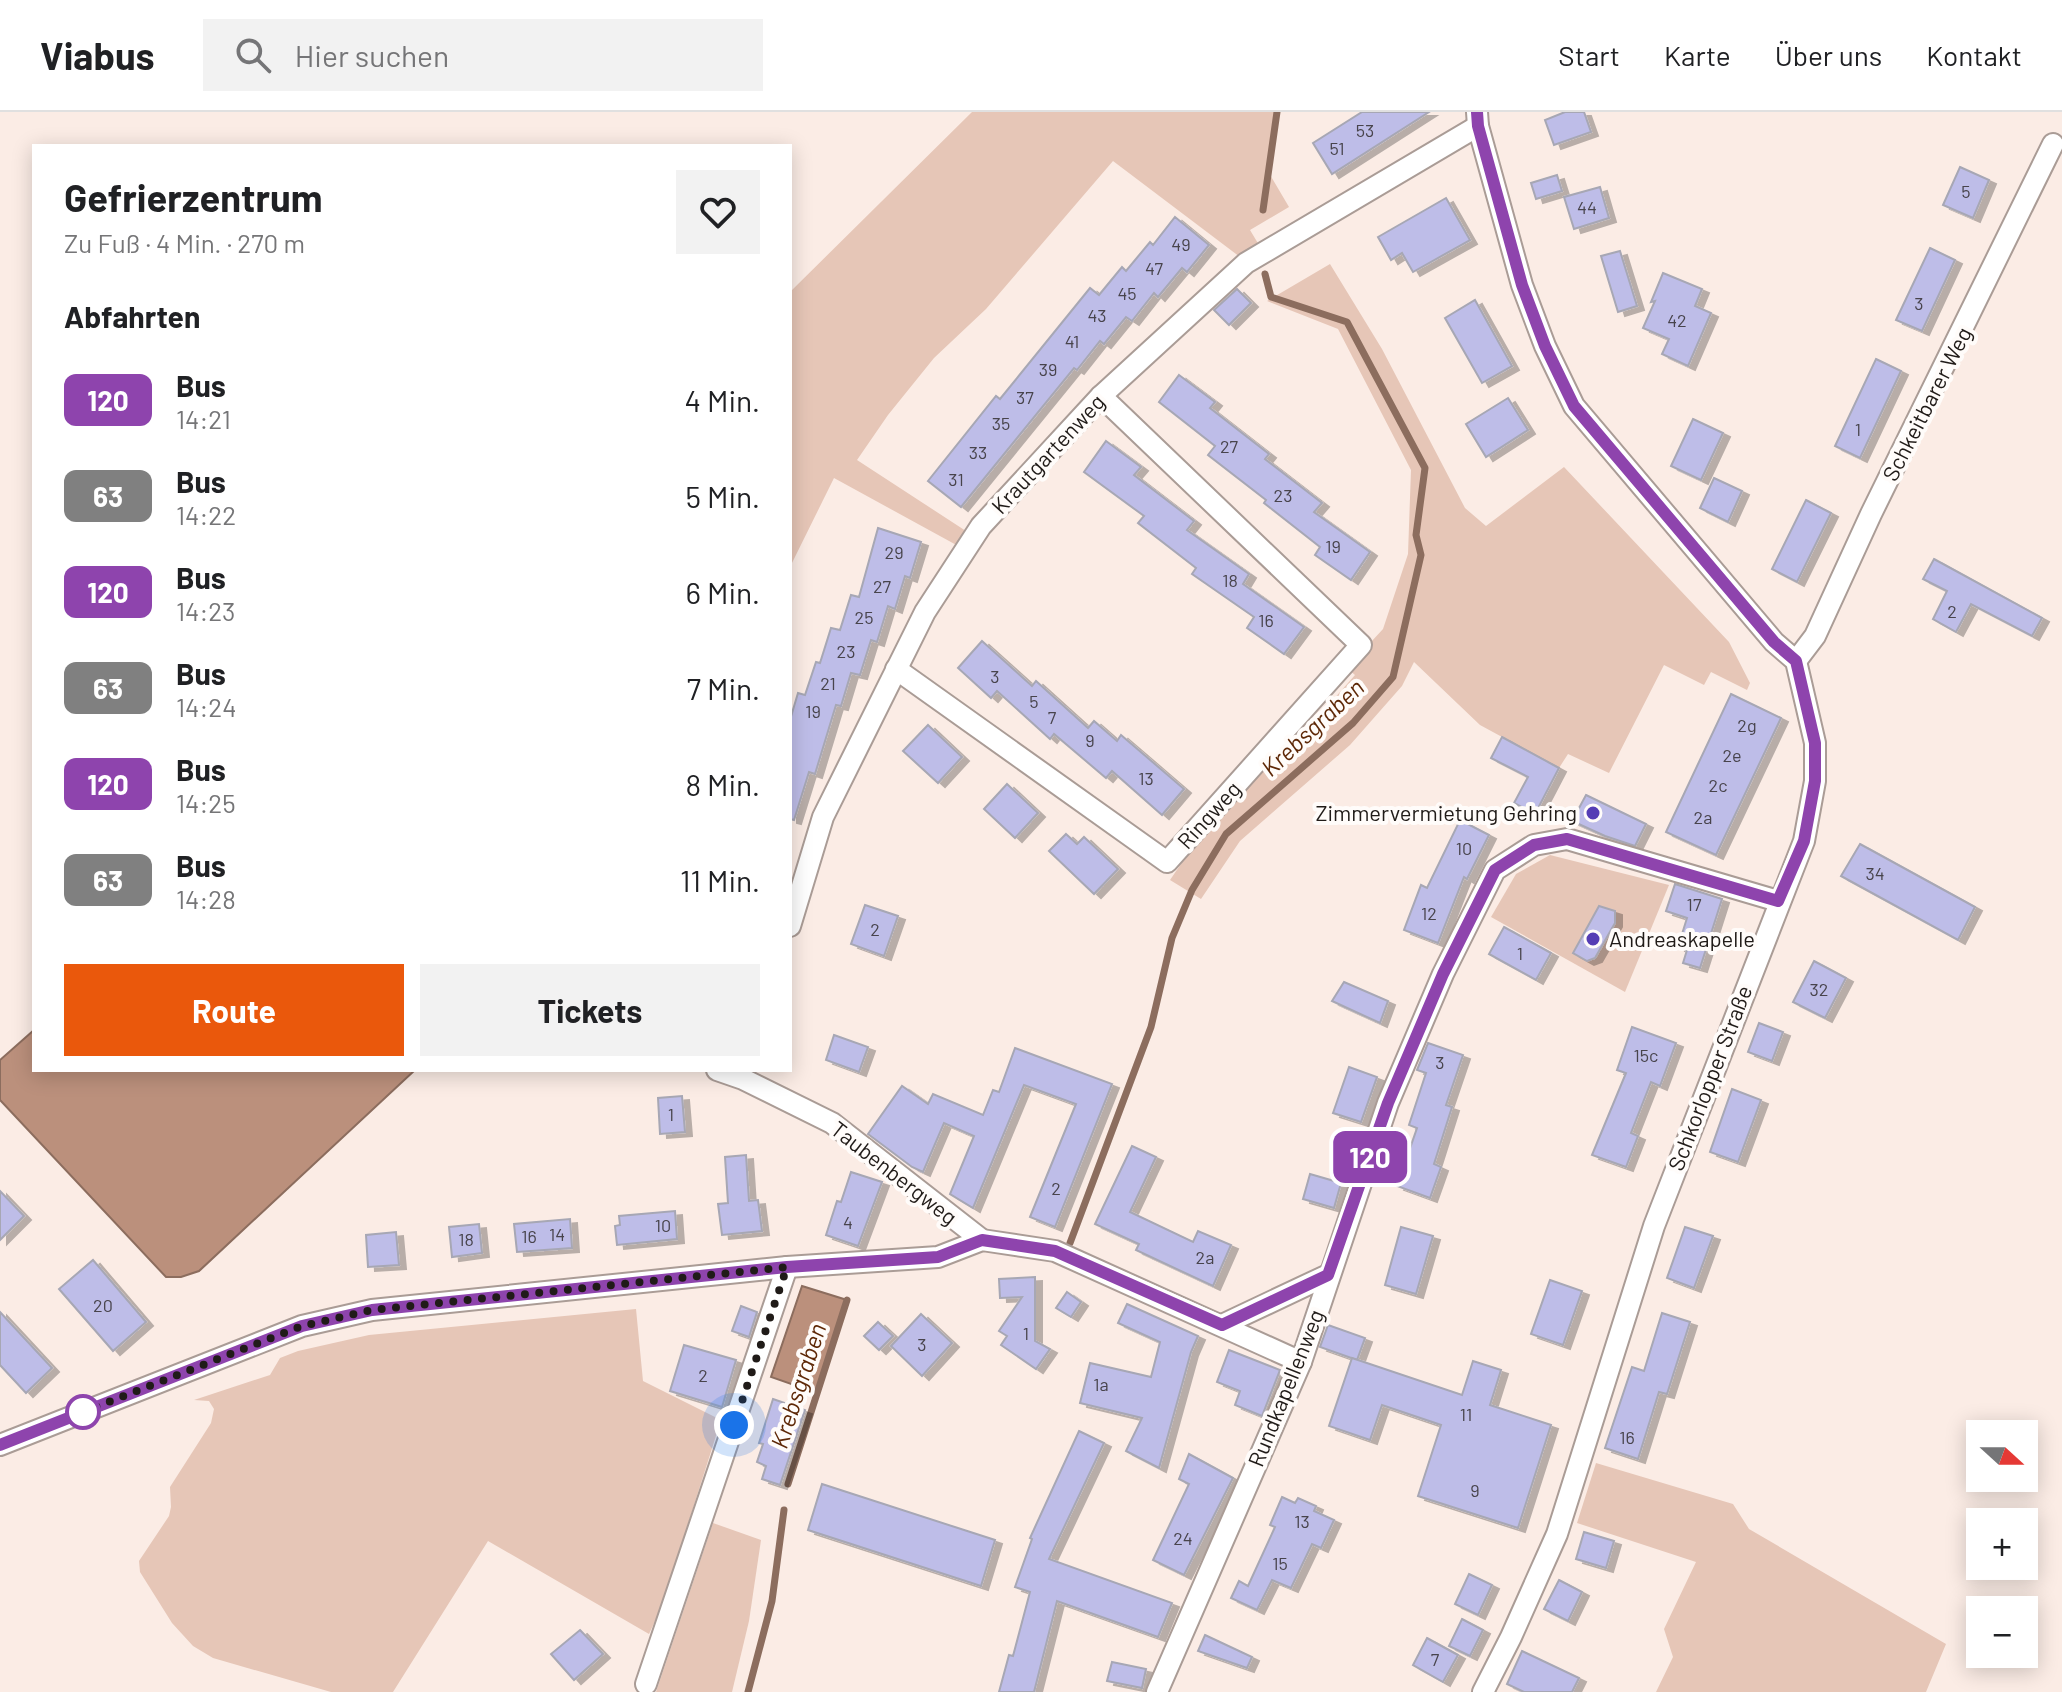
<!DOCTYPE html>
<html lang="de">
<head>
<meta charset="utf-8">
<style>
	:root { --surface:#fff; --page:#f2f2f2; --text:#202124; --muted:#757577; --line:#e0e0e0; --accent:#ea580c }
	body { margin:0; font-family:Barlow,sans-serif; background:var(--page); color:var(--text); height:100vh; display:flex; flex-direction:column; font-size:30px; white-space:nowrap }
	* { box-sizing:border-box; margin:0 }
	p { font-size:26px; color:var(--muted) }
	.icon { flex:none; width:44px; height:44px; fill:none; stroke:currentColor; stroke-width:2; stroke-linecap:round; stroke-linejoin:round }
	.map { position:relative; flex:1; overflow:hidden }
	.drawer { position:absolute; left:32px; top:32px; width:760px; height:928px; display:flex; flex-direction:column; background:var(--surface); border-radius:0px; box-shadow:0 4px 20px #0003 }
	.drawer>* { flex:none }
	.badge { padding:0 16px; border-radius:12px; font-size:28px; line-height:52px }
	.needle { width:52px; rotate:111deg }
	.fabs { position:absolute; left:1966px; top:1308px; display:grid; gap:16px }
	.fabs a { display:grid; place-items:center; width:72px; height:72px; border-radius:0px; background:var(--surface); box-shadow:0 4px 20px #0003; font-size:40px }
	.you { position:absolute; width:40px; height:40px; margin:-20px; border:6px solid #fff; border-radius:50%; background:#1a73e8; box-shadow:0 0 0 12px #1a73e833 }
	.map>.badge { position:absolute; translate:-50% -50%; box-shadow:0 0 0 4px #fff }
	h2 { padding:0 32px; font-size:30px; line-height:72px }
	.round { display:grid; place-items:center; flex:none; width:84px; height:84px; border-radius:0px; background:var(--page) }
	.head { display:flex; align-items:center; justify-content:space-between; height:136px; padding:0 32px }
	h1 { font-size:38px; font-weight:700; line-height:60px }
	.action { display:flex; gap:16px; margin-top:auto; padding:16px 32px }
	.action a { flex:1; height:92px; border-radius:0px; background:var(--accent); color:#fff; font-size:32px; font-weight:700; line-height:92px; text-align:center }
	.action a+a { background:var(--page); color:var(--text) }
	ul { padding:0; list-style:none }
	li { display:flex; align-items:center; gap:24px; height:96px; padding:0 32px }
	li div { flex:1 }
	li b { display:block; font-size:30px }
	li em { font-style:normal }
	li .badge { min-width:88px; font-weight:700; text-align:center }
	header { display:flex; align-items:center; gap:48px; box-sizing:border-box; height:112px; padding:0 40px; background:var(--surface); border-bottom:2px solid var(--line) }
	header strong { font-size:38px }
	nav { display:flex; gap:44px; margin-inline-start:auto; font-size:28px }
	.search { width:560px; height:72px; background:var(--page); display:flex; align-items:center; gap:20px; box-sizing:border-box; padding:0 28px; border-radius:0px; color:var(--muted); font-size:30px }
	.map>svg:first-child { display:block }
	.green { fill:#e6c6b7 }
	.water { fill:#bb907c; stroke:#8c6d5e; stroke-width:2 }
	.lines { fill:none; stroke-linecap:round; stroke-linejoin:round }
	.stream { stroke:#8c6d5e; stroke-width:7 }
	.building { fill:#bebde8; stroke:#a7a7b4; stroke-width:2; filter:url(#shadow) }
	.street-casing { stroke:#aa9c96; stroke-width:24 }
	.street { stroke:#fff; stroke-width:20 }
	.line-casing { stroke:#fff; stroke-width:18 }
	.line { stroke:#8e44ad; stroke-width:12 }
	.walk { stroke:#201b18; stroke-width:8; stroke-dasharray:0 14.4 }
	.poi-dot { fill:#553db5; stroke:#fffcfa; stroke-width:3 }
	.stop-dot { fill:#fff; stroke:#8e44ad; stroke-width:4 }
	.labels { text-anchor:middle; stroke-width:8; stroke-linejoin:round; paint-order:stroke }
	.number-label { font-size:18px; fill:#48444c }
	.street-label { font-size:22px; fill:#201b18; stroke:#fffcfa }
	.poi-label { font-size:22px; fill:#201b18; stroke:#fffcfa; text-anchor:end }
	.water-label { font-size:24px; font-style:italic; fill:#5e2807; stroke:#fffcfa }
</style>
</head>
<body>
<header>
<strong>Viabus</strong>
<div class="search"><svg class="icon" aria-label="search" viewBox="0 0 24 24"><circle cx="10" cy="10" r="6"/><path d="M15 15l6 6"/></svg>Hier suchen</div>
<nav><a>Start</a><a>Karte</a><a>Über uns</a><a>Kontakt</a></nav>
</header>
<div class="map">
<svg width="2062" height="1580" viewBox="0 0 2062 1580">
	<defs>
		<filter id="shadow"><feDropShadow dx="7" dy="4" stdDeviation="0" flood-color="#0004"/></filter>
	</defs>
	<rect width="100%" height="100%" fill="#fbece5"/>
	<g class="green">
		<path d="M972,0H1277L1269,61L1289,95L1250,118L1259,133L1240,145L1113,49L986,197L934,246L888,303L857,348L969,421L960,435L834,366L790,455V180Z"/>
		<path d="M1330,152L1382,237L1465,396L1486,414L1564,355L1729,530L1750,571L1747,578L1711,560L1704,573L1664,553L1609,661L1568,642L1559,656L1480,613L1414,550L1402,574L1350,633L1240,729L1201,787L1170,768L1211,708L1293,616L1302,623L1355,563L1347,556L1383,517L1408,442L1411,358L1338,217L1267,189Z"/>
		<path d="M1550,743L1669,773L1625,880L1491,805L1516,762Z"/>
		<path d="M636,1197L643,1269L721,1308L662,1494L649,1522L488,1429L393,1580H331L213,1546L193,1534L172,1511L140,1460L139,1449L169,1404L171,1395L170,1375L211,1311L214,1297L209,1289L194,1288L270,1263L280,1246L298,1239L369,1223Z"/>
		<path d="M1596,1351L1733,1392L1749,1417L1946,1532L1926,1580H1656L1673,1545L1664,1517L1696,1450L1577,1411Z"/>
		<path d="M713,1411L761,1428L749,1509L732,1580H656Z"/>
	</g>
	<g class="water">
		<path d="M34,918V958H415L199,1159L181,1165H166L0,988V948Z"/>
		<path d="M802,1174L847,1188L817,1281L771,1265Z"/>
	</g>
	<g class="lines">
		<g class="stream">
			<path d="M1263,98L1277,0"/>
			<path d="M1070,1131L1151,915L1172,826L1192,778L1226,722L1353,611L1393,565L1421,443L1416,423L1425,356L1347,210L1271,185L1265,162"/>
			<path d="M788,1372L847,1188"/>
			<path d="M748,1580L772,1489L784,1398"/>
		</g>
	</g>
	<g class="building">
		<path d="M1362,0H1429L1332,62L1313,31Z"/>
		<path d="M1565,0H1584L1591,20L1554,33L1545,8Z"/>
		<path d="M1960,55L1989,68L1973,106L1943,93Z"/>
		<path d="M1557,63L1562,79L1536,87L1531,71Z"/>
		<path d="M1600,75L1609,106L1574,117L1564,85Z"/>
		<path d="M1446,86L1470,128L1413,160L1402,141L1391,148L1378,125Z"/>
		<path d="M1175,105L1209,133L1187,160L1182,156L1158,185L1154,181L1132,209L1126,205L1104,232L1100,229L1077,258L1074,256L961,395L928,369L996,284L1000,287L1090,176L1099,183L1122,155L1126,159L1150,130L1153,133Z"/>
		<path d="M1930,136L1955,148L1922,219L1896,208Z"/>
		<path d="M1620,139L1637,194L1618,200L1601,144Z"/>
		<path d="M1663,161L1702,177L1695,194L1711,201L1688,254L1662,242L1669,227L1643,216L1655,189L1651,190Z"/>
		<path d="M1237,177L1251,191L1229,213L1214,198Z"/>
		<path d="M1475,188L1512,254L1482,271L1445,206Z"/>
		<path d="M1876,247L1901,259L1860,346L1835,334Z"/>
		<path d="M1179,263L1215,290L1210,296L1269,342L1265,347L1322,391L1314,400L1370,440L1351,468L1315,443L1320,435L1264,391L1266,388L1208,343L1215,334L1159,290Z"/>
		<path d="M1508,286L1528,318L1486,345L1466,312Z"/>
		<path d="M1693,307L1723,321L1701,368L1671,354Z"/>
		<path d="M1106,329L1141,355L1134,363L1194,409L1187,418L1249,462L1243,472L1304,515L1284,542L1247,516L1254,505L1192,462L1196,456L1138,411L1144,404L1084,360Z"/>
		<path d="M1714,366L1742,379L1728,410L1700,396Z"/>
		<path d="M1806,388L1831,401L1797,470L1772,457Z"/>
		<path d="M878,416L921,430L910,466L905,464L895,497L888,494L877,530L871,528L860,563L851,561L841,594L836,593L815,662L809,660L794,708L790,707V608L798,581L805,583L816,550L820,551L831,516L840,518L851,483L859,485Z"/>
		<path d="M1934,447L2042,506L2032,524L1971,492L1956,520L1933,507L1947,479L1923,467Z"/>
		<path d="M982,529L1032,574L1036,569L1088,616L1094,609L1117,629L1121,623L1184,677L1162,703L1112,659L1106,666L1054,622L1050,627L997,579L991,586L958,556Z"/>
		<path d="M1731,582L1781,606L1716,743L1666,720Z"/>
		<path d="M928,613L962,645L938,671L903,639Z"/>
		<path d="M1502,625L1559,656L1535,702L1514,691L1528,665L1491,646Z"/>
		<path d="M1007,672L1038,701L1015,726L984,697Z"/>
		<path d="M1586,683L1646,712L1635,734L1605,724L1572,709Z"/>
		<path d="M1460,708L1489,723L1467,767L1464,765L1438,831L1404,818L1421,773L1427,776Z"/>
		<path d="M1066,722L1077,732L1084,725L1118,757L1094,782L1049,739Z"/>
		<path d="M1860,732L1975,795L1958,828L1841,764Z"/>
		<path d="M1675,772L1722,787L1700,856L1683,851L1687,838L1678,835L1687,806L1666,799Z"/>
		<path d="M865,793L898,804L884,844L851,832Z"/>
		<path d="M1599,794L1615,799V811L1595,846L1587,849L1573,841Z"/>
		<path d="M1504,815L1551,841L1536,868L1489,842Z"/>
		<path d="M1814,849L1846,866L1825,906L1793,890Z"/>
		<path d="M1344,870L1388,889L1380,911L1332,889Z"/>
		<path d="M1759,911L1783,920L1772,949L1748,940Z"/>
		<path d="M1632,915L1676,931L1660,974L1651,970L1631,1021L1638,1024L1626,1055L1592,1043L1626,961L1617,958Z"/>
		<path d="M834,923L868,935L859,960L826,948Z"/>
		<path d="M1428,931L1463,943L1446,993L1452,995L1434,1052L1441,1055L1430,1086L1397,1074L1417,1016L1409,1013L1426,961L1417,958Z"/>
		<path d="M1015,936L1112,972L1055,1115L1030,1105L1076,992L1024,973L973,1096L950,1082L974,1024L944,1011L923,1060L912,1055L868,1022L902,974L928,992L933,982L983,1003L993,978L999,980Z"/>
		<path d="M1349,955L1377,965L1361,1010L1333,1001Z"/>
		<path d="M1732,977L1761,988L1738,1050L1710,1040Z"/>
		<path d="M682,984L685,1020L660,1022L658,986Z"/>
		<path d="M1132,1034L1156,1045L1130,1100L1193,1130L1198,1119L1231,1133L1213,1174L1136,1138L1139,1132L1095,1112Z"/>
		<path d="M746,1043L749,1089L758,1088L762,1119L722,1123L718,1092L728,1091L725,1045Z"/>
		<path d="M851,1060L882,1070L858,1134L826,1123L837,1089L841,1090Z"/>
		<path d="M1310,1062L1341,1071L1334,1096L1303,1087Z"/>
		<path d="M0,1079L24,1104L0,1128Z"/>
		<path d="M675,1099L677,1127L617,1133L615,1114L620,1113L619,1104Z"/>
		<path d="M570,1107L572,1136L517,1140L514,1112Z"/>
		<path d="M479,1112L482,1141L452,1145L449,1115Z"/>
		<path d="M1401,1115L1433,1124L1416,1182L1385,1173Z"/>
		<path d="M1685,1115L1713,1124L1694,1176L1667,1166Z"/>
		<path d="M396,1120L399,1153L368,1155L366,1123Z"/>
		<path d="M93,1148L146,1210L113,1239L59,1177Z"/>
		<path d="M1035,1165V1229L1050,1237L1036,1257L1001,1233L1007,1224L999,1219L1022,1185L1000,1186L999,1167Z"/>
		<path d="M1550,1168L1582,1179L1563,1233L1531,1222Z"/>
		<path d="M1067,1180L1081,1190L1071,1205L1056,1196Z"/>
		<path d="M1127,1192L1198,1224L1191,1240L1159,1356L1126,1339L1142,1306L1080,1291L1090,1251L1151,1265L1160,1230L1118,1211Z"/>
		<path d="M741,1194L757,1200L749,1225L732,1219Z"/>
		<path d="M0,1200L52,1256L26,1281L0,1253Z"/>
		<path d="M1662,1201L1690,1210L1667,1282L1659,1280L1638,1347L1605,1336L1632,1255L1644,1259Z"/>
		<path d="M921,1202L952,1231L922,1264L891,1234Z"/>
		<path d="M878,1210L893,1224L879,1238L864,1224Z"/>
		<path d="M1328,1213L1365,1226L1357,1248L1320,1235Z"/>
		<path d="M684,1233L736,1248L722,1295L670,1279Z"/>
		<path d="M1229,1238L1280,1258L1262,1304L1235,1293L1240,1279L1217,1270Z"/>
		<path d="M1352,1246L1462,1283L1473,1249L1501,1258L1490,1293L1551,1313L1518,1416L1418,1384L1441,1313L1382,1293L1370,1328L1329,1314Z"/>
		<path d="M773,1287L805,1298L780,1373L762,1367L766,1354L757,1350L763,1332L759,1331Z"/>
		<path d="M1079,1319L1104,1331L1049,1447L1172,1491L1158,1525L1057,1489L1034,1580H999L1009,1543L1013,1544L1030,1480L1015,1475L1032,1427L1030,1426Z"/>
		<path d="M1189,1342L1233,1366L1184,1463L1153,1448L1189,1372L1179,1367Z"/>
		<path d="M822,1372L995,1428L981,1474L808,1418Z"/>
		<path d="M1282,1385L1295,1391L1298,1386L1316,1394L1314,1399L1334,1408L1321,1436L1312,1432L1291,1476L1272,1468L1257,1498L1231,1486L1239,1469L1248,1474L1275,1415L1270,1413Z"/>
		<path d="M1584,1420L1614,1429L1606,1456L1576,1447Z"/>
		<path d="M1469,1462L1492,1473L1478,1503L1455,1492Z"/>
		<path d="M1559,1468L1582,1480L1568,1509L1544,1497Z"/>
		<path d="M1462,1507L1483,1518L1470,1544L1449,1534Z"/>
		<path d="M580,1518L603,1542L574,1568L551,1542Z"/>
		<path d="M1205,1523L1252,1545L1247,1556L1198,1539Z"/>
		<path d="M1427,1526L1458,1543L1443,1570L1413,1553Z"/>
		<path d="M1522,1539L1579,1566L1572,1580H1524L1507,1572Z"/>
		<path d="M1112,1550L1146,1557L1142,1576L1107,1569Z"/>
	</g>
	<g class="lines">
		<g class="street-casing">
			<g id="street">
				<path d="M1477,0L1478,14L1522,173L1545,234L1574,294L1774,530L1796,549L1815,631V669L1804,729L1654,1114L1557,1422L1511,1525L1483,1580"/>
				<path d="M1796,549L1815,524L1871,402L2053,32"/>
				<path d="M896,557L1167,750L1361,533L1101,284"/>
				<path d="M790,814L823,705L925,500L981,414L1101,284L1246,151L1478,14"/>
				<path d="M717,958L743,967L832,1011L982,1128"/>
				<path d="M1222,1213L1328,1163"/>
				<path d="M0,1333L302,1214L372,1198L787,1155L938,1145L982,1128L1055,1139L1301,1250"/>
				<path d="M646,1572L787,1155"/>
				<path d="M1157,1580L1301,1250L1388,991L1443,862L1495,758L1534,733L1567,727L1778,789"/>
			</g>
		</g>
		<use href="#street" class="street"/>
	</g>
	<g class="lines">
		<g class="line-casing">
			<path id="line" d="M0,1333L302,1214L372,1198L787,1155L938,1145L982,1128L1055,1139L1222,1213L1328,1163L1388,991L1443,862L1495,758L1534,733L1567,727L1778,789L1804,729L1815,669V631L1796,549L1774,530L1574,294L1545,234L1522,173L1478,14L1477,0"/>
		</g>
		<use href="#line" class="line"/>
		<path class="walk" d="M83,1300L302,1214L372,1198L787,1155L734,1313"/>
	</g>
	<g class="poi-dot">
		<circle cx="1593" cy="701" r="8"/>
		<circle cx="1593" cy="827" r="8"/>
	</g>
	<circle class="stop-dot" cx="83" cy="1300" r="16"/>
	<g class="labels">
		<g class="number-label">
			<text x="1365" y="25">53</text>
			<text x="1337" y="43">51</text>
			<text x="1966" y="86">5</text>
			<text x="1587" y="102">44</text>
			<text x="1181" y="139">49</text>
			<text x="1154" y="163">47</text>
			<text x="1127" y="188">45</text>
			<text x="1919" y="198">3</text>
			<text x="1097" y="210">43</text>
			<text x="1677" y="215">42</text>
			<text x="1072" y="236">41</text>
			<text x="1048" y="264">39</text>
			<text x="1025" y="292">37</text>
			<text x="1001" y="318">35</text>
			<text x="1858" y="324">1</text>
			<text x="1229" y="341">27</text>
			<text x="978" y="347">33</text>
			<text x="956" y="374">31</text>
			<text x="1283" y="390">23</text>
			<text x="1333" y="441">19</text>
			<text x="894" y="447">29</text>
			<text x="1230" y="475">18</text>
			<text x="882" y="481">27</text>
			<text x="1952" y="506">2</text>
			<text x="864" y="512">25</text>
			<text x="1266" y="515">16</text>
			<text x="846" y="546">23</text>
			<text x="995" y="571">3</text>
			<text x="828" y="578">21</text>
			<text x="1034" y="596">5</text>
			<text x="813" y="606">19</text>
			<text x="1052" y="612">7</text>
			<text x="1747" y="620">2g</text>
			<text x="1090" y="635">9</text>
			<text x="1732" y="650">2e</text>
			<text x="1146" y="673">13</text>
			<text x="1718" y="680">2c</text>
			<text x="1703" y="712">2a</text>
			<text x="1464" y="743">10</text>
			<text x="1875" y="768">34</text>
			<text x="1694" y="799">17</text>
			<text x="1429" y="808">12</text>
			<text x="875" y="824">2</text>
			<text x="1520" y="848">1</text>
			<text x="1819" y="884">32</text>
			<text x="1646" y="950">15c</text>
			<text x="1440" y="957">3</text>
			<text x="671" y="1009">1</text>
			<text x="1056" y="1083">2</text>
			<text x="848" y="1117">4</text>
			<text x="663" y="1120">10</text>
			<text x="557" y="1129">14</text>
			<text x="529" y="1131">16</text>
			<text x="466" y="1134">18</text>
			<text x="1205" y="1152">2a</text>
			<text x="103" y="1200">20</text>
			<text x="1026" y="1228">1</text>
			<text x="922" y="1239">3</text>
			<text x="703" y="1270">2</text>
			<text x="1101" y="1279">1a</text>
			<text x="1466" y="1309">11</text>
			<text x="1627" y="1332">16</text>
			<text x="1475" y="1385">9</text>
			<text x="1302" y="1416">13</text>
			<text x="1183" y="1433">24</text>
			<text x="1280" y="1458">15</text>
			<text x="1435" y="1554">7</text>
		</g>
		<g class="street-label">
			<text transform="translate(1927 292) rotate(-63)" y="8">Schkeitbarer Weg</text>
			<text transform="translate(1048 342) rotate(-47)" y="8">Krautgartenweg</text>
			<text transform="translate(1209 703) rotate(-48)" y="8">Ringweg</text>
			<text transform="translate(1710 966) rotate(-69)" y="8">Schkorlopper Straße</text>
			<text transform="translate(894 1061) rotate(38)" y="8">Taubenbergweg</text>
			<text transform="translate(1286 1276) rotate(-68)" y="8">Rundkapellenweg</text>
		</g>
		<g class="poi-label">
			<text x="1577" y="709">Zimmervermietung Gehring</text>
			<text x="1609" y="835" text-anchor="start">Andreaskapelle</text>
		</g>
		<g class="water-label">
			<text transform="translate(1313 616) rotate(-43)" y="8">Krebsgraben</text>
			<text transform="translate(799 1274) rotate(-72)" y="8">Krebsgraben</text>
		</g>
	</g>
</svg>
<div class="fabs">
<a><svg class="needle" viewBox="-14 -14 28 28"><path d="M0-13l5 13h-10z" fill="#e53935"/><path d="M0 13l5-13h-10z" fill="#757577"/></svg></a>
<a>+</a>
<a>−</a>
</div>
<div class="you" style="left:734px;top:1313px"></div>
<b class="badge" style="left:1370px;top:1045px;background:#8e44ad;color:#fff">120</b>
<section class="drawer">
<div class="head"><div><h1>Gefrierzentrum</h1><p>Zu Fuß · 4 Min. · 270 m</p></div><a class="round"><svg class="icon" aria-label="heart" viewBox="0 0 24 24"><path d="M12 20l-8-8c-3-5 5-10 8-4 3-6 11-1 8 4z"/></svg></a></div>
<h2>Abfahrten</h2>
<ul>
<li><span class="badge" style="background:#8e44ad;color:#fff">120</span><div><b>Bus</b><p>14:21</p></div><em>4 Min.</em></li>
<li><span class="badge" style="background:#808080;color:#fff">63</span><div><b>Bus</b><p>14:22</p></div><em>5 Min.</em></li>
<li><span class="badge" style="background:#8e44ad;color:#fff">120</span><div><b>Bus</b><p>14:23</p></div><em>6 Min.</em></li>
<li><span class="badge" style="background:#808080;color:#fff">63</span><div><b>Bus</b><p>14:24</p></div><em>7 Min.</em></li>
<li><span class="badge" style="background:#8e44ad;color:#fff">120</span><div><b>Bus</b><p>14:25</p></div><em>8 Min.</em></li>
<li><span class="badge" style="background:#808080;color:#fff">63</span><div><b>Bus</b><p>14:28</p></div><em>11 Min.</em></li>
</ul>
<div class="action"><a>Route</a><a>Tickets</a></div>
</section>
</div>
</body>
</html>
